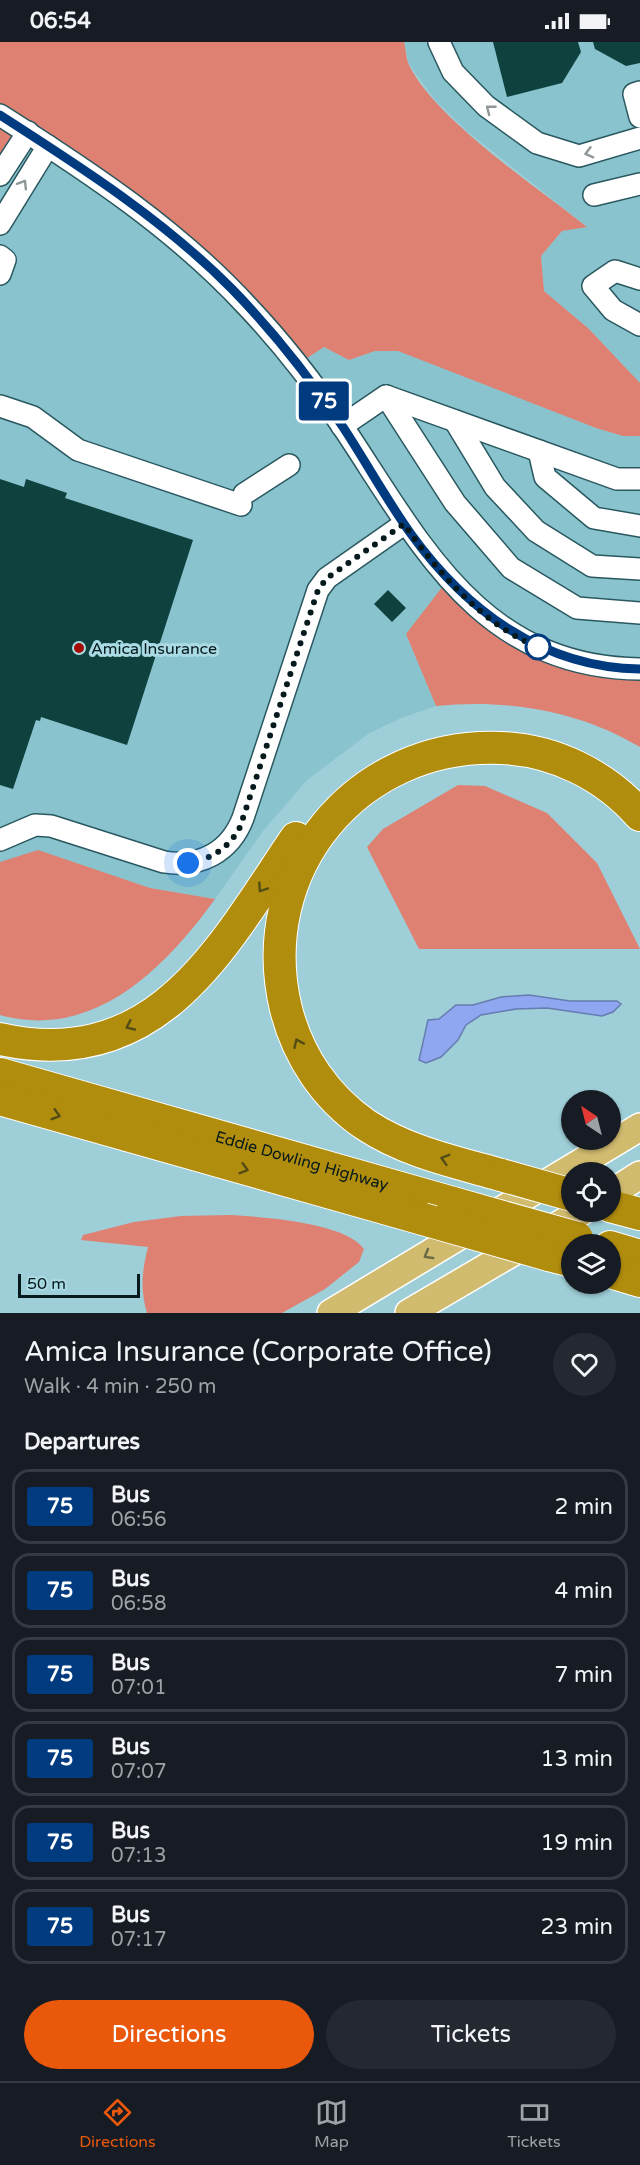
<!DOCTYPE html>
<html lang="en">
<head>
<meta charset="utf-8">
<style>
	:root { --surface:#171b24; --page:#242831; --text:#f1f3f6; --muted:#9ea1a6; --line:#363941; --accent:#ea580c }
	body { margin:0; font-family:"Varela Round",sans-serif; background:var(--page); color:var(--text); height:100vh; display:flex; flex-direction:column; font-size:22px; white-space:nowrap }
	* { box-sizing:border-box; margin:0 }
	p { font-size:20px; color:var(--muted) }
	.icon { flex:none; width:33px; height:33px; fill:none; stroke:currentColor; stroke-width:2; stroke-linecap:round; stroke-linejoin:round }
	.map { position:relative; height:1271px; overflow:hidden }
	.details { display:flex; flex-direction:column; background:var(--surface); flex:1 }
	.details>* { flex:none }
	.badge { padding:0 12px; border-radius:4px; font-size:21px; line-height:39px }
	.needle { width:39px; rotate:325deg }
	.tools { position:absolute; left:561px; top:1048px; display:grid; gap:12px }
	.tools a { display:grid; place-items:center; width:60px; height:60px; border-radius:50%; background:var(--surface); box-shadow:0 2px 4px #0004; font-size:30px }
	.scale { position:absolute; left:18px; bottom:15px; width:122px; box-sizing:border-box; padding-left:6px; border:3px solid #06191c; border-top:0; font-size:16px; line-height:21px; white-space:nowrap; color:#06191c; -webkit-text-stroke:4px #aadbe4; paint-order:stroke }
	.you { position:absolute; width:30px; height:30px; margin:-15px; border:4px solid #fff; border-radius:50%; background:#1a73e8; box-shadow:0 0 0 9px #1a73e833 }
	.map>.badge { position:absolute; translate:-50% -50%; box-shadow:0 0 0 3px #fff }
	h2 { padding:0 24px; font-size:22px; line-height:54px }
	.round { display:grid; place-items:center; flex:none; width:63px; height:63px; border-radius:32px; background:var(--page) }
	.head { display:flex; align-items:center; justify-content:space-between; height:102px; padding:0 24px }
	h1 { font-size:28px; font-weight:600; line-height:45px }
	.primary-button { display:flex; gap:12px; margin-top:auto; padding:12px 24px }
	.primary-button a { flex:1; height:69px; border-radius:36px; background:var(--accent); color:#fff; font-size:24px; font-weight:600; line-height:69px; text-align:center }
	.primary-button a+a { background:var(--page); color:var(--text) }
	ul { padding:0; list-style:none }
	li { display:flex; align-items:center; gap:18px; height:75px; margin:0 12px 9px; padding:0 12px; border:3px solid var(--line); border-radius:18px }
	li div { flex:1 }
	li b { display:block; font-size:22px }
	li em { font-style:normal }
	li .badge { min-width:66px; font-weight:700; text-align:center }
	.status { display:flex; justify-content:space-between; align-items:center; height:42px; padding:0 30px; background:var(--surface); direction:ltr }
	.status svg { height:16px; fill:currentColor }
	.dock { display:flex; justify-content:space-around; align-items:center; height:84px; border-top:2px solid var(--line); background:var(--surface); font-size:16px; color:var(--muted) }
	.dock a { display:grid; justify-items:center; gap:3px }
	.dock .on { color:var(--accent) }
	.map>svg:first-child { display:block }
	.built { fill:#89c3cd }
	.green { fill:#df8172 }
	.water { fill:#8fa6f0; stroke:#667cb0; stroke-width:1.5 }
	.building { fill:#0f413f }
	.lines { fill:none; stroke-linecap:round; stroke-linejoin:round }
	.minor-casing { stroke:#2a5860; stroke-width:24 }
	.major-casing { stroke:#fff; stroke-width:30 }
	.highway-casing { stroke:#fff; stroke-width:34 }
	.minor { stroke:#fff; stroke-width:21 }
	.major { stroke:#d0bb6e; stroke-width:27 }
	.highway { stroke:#b18d0d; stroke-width:32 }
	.highway-bridge-casing { stroke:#fff; stroke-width:34; stroke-linecap:butt }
	.highway-bridge { stroke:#b18d0d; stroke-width:32 }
	.oneway { stroke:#8f9899 }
	.oneway2 { stroke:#534d15 }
	.oneway3 { stroke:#6b6a45 }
	.line-casing { stroke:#fff; stroke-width:14 }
	.line { stroke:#003b80; stroke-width:9 }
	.walk { stroke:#06191c; stroke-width:6; stroke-dasharray:0 10.8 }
	.stop-dot { fill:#fff; stroke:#003b80; stroke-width:3 }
	.poi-dot { fill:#a30c02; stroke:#aadbe4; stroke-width:2 }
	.labels { text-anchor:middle; stroke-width:6; stroke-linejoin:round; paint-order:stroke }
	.poi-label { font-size:16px; fill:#06191c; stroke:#aadbe4; text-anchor:start }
	.street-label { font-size:16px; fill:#06191c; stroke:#aadbe4 }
</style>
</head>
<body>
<div class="status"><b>06:54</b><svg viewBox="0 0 49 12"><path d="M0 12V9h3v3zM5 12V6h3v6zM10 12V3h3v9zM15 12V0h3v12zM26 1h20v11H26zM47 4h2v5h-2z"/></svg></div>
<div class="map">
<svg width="640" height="1271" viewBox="0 0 640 1271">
	<rect width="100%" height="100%" fill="#9eced7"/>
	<g class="built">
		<path d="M404,0H640V341L589,287L544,249L541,214L562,189L586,184L467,89L435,58L409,22Z"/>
		<path d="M30,97L324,305L349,318L375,309L398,308L596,386L623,394H640V632L406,592L436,664L401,676L368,692L307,738L263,789L215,857L150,846L38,809L0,820V143Z"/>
	</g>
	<g class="green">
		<path d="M0,0H404C406,7 406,16 409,23C435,77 538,146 587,185L562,189L541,214L544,249L589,287L640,341V394H623L596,386L398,309H375L349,318L324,305L298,322L228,247L29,97L0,143Z"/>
		<path d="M443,544L487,586L640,632V705C578,668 507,657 436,664L406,592Z"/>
		<path d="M458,743L485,744L547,771L597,821L640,907H419L367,805L383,787Z"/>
		<path d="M38,808L150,846L215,857C165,926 94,999 0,973V820Z"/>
		<path d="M230,1173C262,1175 345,1180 364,1207L359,1220L325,1247L282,1271H147C140,1247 142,1229 148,1205L81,1198L83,1193L134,1180L181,1174Z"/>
	</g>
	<path class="water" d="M529,953L570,959H617L621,962L613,970L602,974L547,966L516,967L481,973L466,983L458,998L441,1015L426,1021L419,1018L428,978L439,977L456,963H473L501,955Z"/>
	<g class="building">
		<path d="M493,0H578L581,10L562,41L507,55Z"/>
		<path d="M593,0H640V21L626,24L595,7Z"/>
		<path d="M0,437L24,445L26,437L67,451L65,456L193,498L127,703L41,675L40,679L36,678L13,747L0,743Z"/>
		<path d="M388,548L406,566L392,580L374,562Z"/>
	</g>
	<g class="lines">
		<g class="minor-casing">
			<g id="minor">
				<path d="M439,0L453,30L486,64L537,101L579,114L640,96"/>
				<path d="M640,50L634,52L640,75"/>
				<path d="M0,73C88,129 176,187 247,264C282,301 314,342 343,385C420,500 479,625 640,627"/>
				<path d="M0,133L28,90"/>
				<path d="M594,153L640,142"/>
				<path d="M0,182L48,104"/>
				<path d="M0,214L5,218L0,232"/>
				<path d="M640,237L615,229L593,244L613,268L640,283"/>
				<path d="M386,354L455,461L511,526L577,566L640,571"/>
				<path d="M0,364L33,375L78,408L241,463"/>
				<path d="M455,379L495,445L536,489L592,524L640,527"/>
				<path d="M342,384L386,354L617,437H640"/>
				<path d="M539,409L545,435L594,476L640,484"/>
				<path d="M244,452L289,423"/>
				<path d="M0,798L35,783L51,784L164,820C200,826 230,810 243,776L318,548L327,536L404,482"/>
			</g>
		</g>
		<g class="major-casing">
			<g id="major">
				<path d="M610,1152L640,1133"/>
				<path d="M331,1271L640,1085"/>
				<path d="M409,1271L581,1170"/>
			</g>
		</g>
		<g class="highway-casing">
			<g id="highway">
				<path d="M0,997C158,1032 222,905 296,796"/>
				<path id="s1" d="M0,1032L453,1161"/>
				<path d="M0,1057L423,1177"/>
				<path d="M501,1133C455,1120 407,1110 366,1083C325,1055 298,1014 286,967C252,827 358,700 501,706C554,708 605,733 640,773"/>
				<path d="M610,1164L640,1172"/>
				<path d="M610,1205L640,1214"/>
				<path d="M549,1213L572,1219"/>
				<path d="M610,1230L640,1239"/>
			</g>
		</g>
		<use href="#minor" class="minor"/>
		<use href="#major" class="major"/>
		<use href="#highway" class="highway"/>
		<g class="highway-bridge-casing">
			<g id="highway-bridge">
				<path d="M501,1133L572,1153"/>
				<path d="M453,1161L577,1196"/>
				<path d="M423,1177L549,1213"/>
			</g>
		</g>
		<use href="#highway-bridge" class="highway-bridge"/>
	</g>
	<defs><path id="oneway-chevron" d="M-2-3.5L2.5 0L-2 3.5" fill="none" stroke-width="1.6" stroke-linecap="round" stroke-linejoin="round" transform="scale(1.5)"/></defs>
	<g class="oneway">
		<use href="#oneway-chevron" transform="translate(490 67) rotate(-142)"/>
		<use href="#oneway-chevron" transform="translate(589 111) rotate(165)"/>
		<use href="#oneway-chevron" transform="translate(23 142) rotate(-58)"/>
	</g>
	<g class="oneway2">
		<use href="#oneway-chevron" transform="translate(262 846) rotate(124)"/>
		<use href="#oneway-chevron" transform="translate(130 984) rotate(155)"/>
		<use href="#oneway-chevron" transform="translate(298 1001) rotate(-114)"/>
		<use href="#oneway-chevron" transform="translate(56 1073) rotate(16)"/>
		<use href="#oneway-chevron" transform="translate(445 1117) rotate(-164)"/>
		<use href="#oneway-chevron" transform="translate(244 1127) rotate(16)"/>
	</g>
	<use class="oneway3" href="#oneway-chevron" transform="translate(428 1213) rotate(150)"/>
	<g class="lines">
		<g class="line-casing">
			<path id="line" d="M0,73C81,125 164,178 232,247C273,289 310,336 343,385C366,420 386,457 411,492C466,568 543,626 640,627"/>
		</g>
		<use href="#line" class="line"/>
		<path class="walk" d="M188,821C212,817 229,806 240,785L318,548L327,536L404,482C436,528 484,584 538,605"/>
	</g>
	<circle class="stop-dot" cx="538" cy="605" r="12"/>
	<circle class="poi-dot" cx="79" cy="606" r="6"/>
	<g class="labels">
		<g class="poi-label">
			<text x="91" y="612">Amica Insurance</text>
		</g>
		<g class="street-label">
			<text dy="6" stroke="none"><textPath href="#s1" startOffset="314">Eddie Dowling Highway</textPath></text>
		</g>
	</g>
</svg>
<div class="tools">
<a><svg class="needle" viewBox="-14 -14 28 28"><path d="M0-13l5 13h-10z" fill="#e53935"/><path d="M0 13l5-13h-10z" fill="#9ea1a6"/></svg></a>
<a><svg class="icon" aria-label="locate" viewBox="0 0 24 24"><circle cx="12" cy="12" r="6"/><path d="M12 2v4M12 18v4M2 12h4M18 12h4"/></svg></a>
<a><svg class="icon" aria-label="layers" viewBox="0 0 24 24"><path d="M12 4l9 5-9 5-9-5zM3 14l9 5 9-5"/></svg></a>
</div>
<div class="scale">50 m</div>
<div class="you" style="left:188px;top:821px"></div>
<b class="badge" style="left:324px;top:359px;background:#003b80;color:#fff">75</b>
</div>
<section class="details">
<div class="head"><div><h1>Amica Insurance (Corporate Office)</h1><p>Walk · 4 min · 250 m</p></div><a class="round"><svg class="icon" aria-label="heart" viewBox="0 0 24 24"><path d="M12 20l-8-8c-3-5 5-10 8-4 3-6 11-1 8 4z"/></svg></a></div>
<h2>Departures</h2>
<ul>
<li><span class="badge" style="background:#003b80;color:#fff">75</span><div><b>Bus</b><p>06:56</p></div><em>2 min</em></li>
<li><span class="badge" style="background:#003b80;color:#fff">75</span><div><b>Bus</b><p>06:58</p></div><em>4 min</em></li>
<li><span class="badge" style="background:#003b80;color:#fff">75</span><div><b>Bus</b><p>07:01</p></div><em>7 min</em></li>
<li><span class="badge" style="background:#003b80;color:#fff">75</span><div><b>Bus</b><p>07:07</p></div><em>13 min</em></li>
<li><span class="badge" style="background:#003b80;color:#fff">75</span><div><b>Bus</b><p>07:13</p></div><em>19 min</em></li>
<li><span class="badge" style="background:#003b80;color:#fff">75</span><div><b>Bus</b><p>07:17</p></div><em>23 min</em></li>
</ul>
<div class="primary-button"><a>Directions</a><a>Tickets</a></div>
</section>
<nav class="dock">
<a class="on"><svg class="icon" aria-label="directions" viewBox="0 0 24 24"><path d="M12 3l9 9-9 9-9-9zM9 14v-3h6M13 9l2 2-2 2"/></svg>Directions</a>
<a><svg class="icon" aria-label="map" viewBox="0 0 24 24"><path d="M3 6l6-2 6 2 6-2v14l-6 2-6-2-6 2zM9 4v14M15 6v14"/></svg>Map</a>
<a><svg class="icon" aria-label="tickets" viewBox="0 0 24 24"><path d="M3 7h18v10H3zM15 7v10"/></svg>Tickets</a>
</nav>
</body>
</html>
